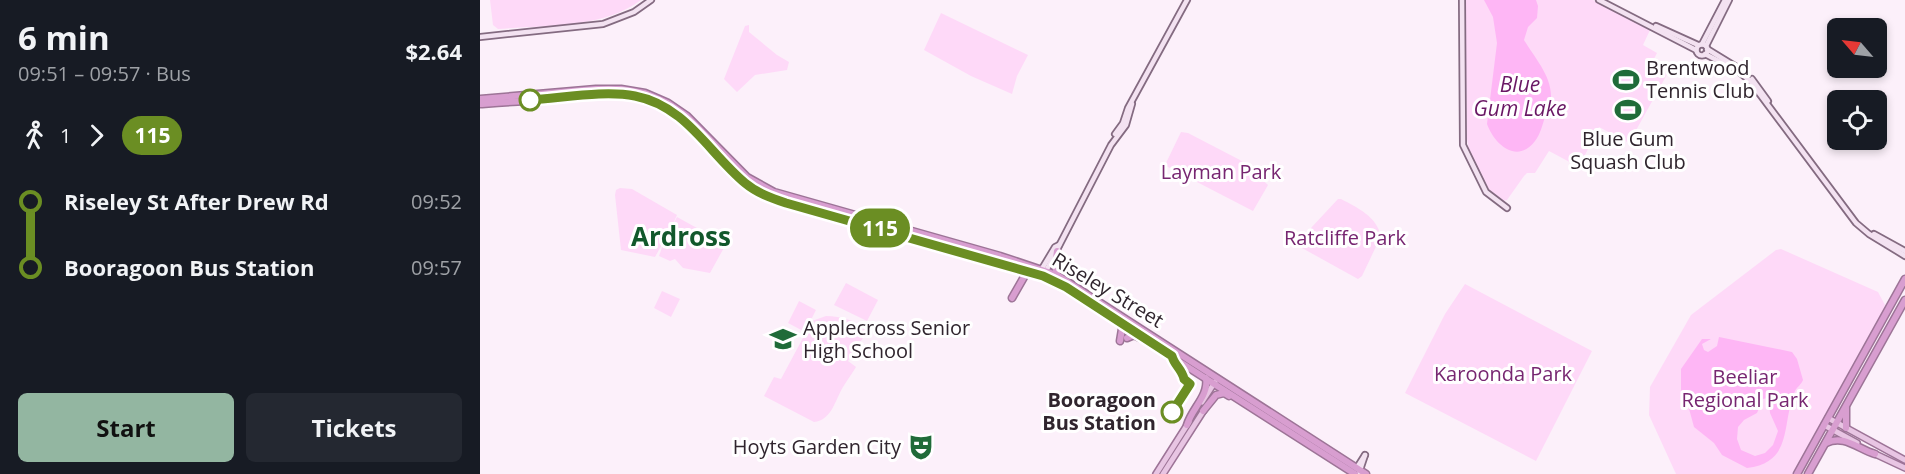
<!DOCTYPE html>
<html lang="en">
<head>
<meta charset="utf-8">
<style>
	:root { --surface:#171b24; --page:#242831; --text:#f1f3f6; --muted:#9ea1a6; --accent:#93b6a1 }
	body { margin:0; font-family:"Open Sans",sans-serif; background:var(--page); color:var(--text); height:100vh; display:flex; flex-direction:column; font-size:22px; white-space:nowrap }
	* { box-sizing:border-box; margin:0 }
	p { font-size:20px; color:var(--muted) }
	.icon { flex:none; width:33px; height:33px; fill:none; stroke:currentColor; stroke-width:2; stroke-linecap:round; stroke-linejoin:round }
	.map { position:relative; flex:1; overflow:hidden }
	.side { display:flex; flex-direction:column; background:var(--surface); width:480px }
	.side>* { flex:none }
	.badge { padding:0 12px; border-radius:20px; font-size:21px; line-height:39px }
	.needle { width:39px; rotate:298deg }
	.controls { position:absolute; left:1347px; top:18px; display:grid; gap:12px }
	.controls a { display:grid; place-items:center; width:60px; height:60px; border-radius:9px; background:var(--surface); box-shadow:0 3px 9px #0003; font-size:30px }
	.map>.badge { position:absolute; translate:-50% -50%; box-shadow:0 0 0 3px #fff }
	.legs { display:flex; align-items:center; gap:9px; height:66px; padding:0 18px; font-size:20px }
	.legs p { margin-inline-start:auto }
	.overview { display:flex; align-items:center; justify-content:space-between; height:102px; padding:0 18px }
	h1 { font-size:33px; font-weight:700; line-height:45px }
	.action { display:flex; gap:12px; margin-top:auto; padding:12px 18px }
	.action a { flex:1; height:69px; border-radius:9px; background:var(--accent); color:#111; font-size:24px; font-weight:700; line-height:69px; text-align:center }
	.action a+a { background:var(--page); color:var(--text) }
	ul { padding:0 18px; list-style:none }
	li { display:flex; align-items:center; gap:21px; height:66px; font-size:22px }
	li i { display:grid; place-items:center; width:9px; height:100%; margin:0 8px; background:currentColor }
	li i::after { content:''; width:15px; height:15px; margin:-8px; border:4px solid; border-radius:50%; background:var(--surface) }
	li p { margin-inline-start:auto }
	li:first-child i { background:linear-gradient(#0000 50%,currentColor 0) }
	li:last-child i { background:linear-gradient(currentColor 50%,#0000 0) }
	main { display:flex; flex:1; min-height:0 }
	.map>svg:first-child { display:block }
	.green { fill:#fed9f8 }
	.water { fill:#feb6f5; fill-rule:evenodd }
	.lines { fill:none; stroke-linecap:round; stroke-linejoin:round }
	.secondary-casing { stroke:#846b81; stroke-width:8 }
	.primary-casing { stroke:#9d7497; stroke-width:8 }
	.highway-casing { stroke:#9d7497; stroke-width:9 }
	.secondary { stroke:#f3e2f1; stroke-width:4.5 }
	.primary { stroke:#e8c5e3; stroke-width:5 }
	.highway { stroke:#d89ed0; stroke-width:6 }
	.line-1-casing { stroke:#fff; stroke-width:14 }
	.line-1 { stroke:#6b8e23; stroke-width:9 }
	.stop-1-dot { fill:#fff; stroke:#6b8e23; stroke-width:3 }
	.labels { text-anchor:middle; stroke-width:6; stroke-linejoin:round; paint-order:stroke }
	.poi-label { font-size:20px; fill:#30252e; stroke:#fff; text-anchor:start }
	.park-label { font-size:20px; fill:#772671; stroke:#fff }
	.street-label { font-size:20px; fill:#30252e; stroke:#fff }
	.stop-label { font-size:20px; font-weight:bold; fill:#30252e; stroke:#fff; text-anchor:end }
	.water-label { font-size:21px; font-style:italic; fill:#691764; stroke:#fff }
	.district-label { font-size:26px; font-weight:bold; fill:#12582c; stroke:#fff }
</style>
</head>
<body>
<main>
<section class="side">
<div class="overview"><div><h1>6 min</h1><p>09:51 – 09:57 · Bus</p></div><b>$2.64</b></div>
<div class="legs"><svg class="icon" aria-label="walk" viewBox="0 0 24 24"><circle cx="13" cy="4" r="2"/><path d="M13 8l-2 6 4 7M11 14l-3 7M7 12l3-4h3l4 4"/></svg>1<svg class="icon" aria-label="forward" viewBox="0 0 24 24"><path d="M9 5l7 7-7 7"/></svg><b class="badge" style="background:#6b8e23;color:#fff">115</b></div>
<ul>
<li><i style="color:#6b8e23"></i><b>Riseley St After Drew Rd</b><p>09:52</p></li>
<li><i style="color:#6b8e23"></i><b>Booragoon Bus Station</b><p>09:57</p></li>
</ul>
<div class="action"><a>Start</a><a>Tickets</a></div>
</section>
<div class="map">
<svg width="1425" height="474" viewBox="0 0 1425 474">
	<rect width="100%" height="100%" fill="#fcf0fa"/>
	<g class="green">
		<path d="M10,0H161C122,29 65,25 18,29L13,25Z"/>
		<path d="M985,0H1113L1170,30L1163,45L1177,53L1173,61L1190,69L1149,143L1119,127L1099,167L1069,151L1055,173H1047L1044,176L1027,200L1022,201L1016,197L1009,189L996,168L989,150L987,139Z"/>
		<path d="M461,13L548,55L537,76L532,94L491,76L444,50Z"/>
		<path d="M269,25V32L297,55L309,62L307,70L275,75L257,92L244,79L265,26Z"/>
		<path d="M701,132L708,133L760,160L788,185L773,211L686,166V163Z"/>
		<path d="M140,188L152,189L197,215L190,230L197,217L246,244L230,273L203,268L195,259L190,261L179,256L185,239L175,257L141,250L135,195L136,190Z"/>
		<path d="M858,199H861C878,208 896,216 901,236L882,276L878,279L822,248L831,228Z"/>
		<path d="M1301,249L1398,292L1405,305L1400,320L1314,474H1196L1169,415L1170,387L1211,315L1296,250Z"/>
		<path d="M366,283L398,300L387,321L354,305Z"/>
		<path d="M985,284L1112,351L1056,461L925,393L965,314Z"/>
		<path d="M182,291L200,299L191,317L174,308Z"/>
		<path d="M319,301L336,310L325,332L308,323Z"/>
		<path d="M346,316C361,316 377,321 388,330L368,361L376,367C372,374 367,380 363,387C355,400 352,420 334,422L284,396L294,377L301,379L332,321Z"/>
	</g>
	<g class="water">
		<path d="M1004,0H1056L1058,6L1057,18L1048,27L1044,40C1054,57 1072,76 1071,98C1071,104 1067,110 1065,116C1063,124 1060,135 1055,141C1037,165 1014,144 1007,124L1017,43L1013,17Z"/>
		<path d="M1239,337L1312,352L1317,359L1323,380C1321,385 1317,387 1315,391C1301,424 1314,462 1267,468L1242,455L1234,443L1214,427L1208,405L1201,396V369L1222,339H1231L1222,344L1224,350L1228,352L1237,346ZM1287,398L1289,400L1290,413L1298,431L1293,445L1285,453L1275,456L1261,450L1257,439L1258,427L1264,420L1277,413L1283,399Z"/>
	</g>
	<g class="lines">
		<g class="secondary-casing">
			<g id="secondary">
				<path d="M982,0L983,145L1006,192L1027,208"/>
				<path d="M1119,0L1216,50"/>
				<path d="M1176,26L1218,45"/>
				<path d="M0,37L123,24L154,12L171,0"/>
				<path d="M1222,44L1245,0"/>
				<circle cx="1222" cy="50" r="5.5"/>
				<path d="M1226,46L1249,0"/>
				<path d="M1227,49L1258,68"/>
				<path d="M1225,54L1258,71L1270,81L1376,223L1389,234L1425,256"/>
				<path d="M1272,79L1288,101"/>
				<path d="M635,134L643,123L648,108L707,0"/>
				<path d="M1394,234L1425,251"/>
				<path d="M560,272L575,247L579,245"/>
				<path d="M565,273L631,145L646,125L652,104"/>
				<path d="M876,468L881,467L885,455"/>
				<path d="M880,474L878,466L885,455"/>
			</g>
		</g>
		<g class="primary-casing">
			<g id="primary">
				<path d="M722,402L735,382"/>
				<path d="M1348,418L1425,460"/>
				<path d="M1344,425L1377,443"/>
				<path d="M1393,453L1425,468"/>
				<path d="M676,474L709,422"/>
				<path d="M683,474L724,410"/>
			</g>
		</g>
		<g class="highway-casing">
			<g id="highway">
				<path d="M0,99L116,89H141L165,93L188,103L207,116L267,177L294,192L520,256L577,275L886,474"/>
				<path d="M0,104C30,102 61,100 91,97C112,95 135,92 155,96C175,100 197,112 211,126C245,158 258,188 306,203L541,268L570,279L875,474"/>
				<path d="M577,275L575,265L577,251"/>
				<path d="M532,298L544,277L541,268"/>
				<path d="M639,321L642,329L640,341"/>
				<path d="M647,338L654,335L660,338"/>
				<path d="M723,411L736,395L744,393L749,396"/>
				<path d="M707,425C712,408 729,396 726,378"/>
				<path d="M1366,428V408"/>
				<path d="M1346,443C1364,434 1378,449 1395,454"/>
				<path d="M1317,474L1425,279"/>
				<path d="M1328,474L1425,300"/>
			</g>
		</g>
		<use href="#secondary" class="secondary"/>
		<use href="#primary" class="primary"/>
		<use href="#highway" class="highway"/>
	</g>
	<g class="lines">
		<g class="line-1-casing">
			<path id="line-1" d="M50,100C83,98 124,90 155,96C206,106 228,152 265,183C277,193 291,198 306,203L563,276L586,287L692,356C694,365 702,369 704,379L710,384L692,412"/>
		</g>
		<use href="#line-1" class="line-1"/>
	</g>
	<defs>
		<g id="stadium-bare" transform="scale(2.07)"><path d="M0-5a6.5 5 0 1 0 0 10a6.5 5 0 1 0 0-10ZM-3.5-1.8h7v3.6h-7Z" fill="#206b39" stroke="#fff" stroke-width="2.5" paint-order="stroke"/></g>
		<g id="school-bare" transform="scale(2.07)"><path d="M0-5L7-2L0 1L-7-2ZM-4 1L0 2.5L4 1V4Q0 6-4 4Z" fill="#206b39" stroke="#fff" stroke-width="2.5" paint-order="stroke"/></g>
		<g id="theatre-bare" transform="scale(2.07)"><path d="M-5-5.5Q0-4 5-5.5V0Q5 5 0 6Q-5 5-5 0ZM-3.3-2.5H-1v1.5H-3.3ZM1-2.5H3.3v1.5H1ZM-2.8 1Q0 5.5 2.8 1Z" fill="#206b39" stroke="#fff" stroke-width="2.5" paint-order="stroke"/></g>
	</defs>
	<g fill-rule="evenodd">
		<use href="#stadium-bare" x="1146" y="80"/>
		<use href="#stadium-bare" x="1148" y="110"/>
		<use href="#school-bare" x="303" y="339"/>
		<use href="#theatre-bare" x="441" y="447"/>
	</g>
	<g class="stop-1-dot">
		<circle cx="50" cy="100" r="10"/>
		<circle cx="692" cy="412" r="10"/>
	</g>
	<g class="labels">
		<g class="poi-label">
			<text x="1166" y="75">Brentwood<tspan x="1166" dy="23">Tennis Club</tspan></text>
			<text x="1148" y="146" text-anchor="middle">Blue Gum<tspan x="1148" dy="23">Squash Club</tspan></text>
			<text x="323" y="335">Applecross Senior<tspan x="323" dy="23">High School</tspan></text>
			<text x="421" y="454" text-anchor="end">Hoyts Garden City</text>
		</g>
		<g class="park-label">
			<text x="741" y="179">Layman Park</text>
			<text x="865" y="245">Ratcliffe Park</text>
			<text x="1023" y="381">Karoonda Park</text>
			<text x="1265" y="384">Beeliar<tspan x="1265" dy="23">Regional Park</tspan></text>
		</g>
		<g class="street-label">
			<text transform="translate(628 290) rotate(31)" y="7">Riseley Street</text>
		</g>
		<g class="stop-label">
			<text x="676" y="407">Booragoon<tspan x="676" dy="23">Bus Station</tspan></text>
		</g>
		<g class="water-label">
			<text x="1040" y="92">Blue<tspan x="1040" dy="24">Gum Lake</tspan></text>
		</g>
		<g class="district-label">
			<text x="201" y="246">Ardross</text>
		</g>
	</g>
</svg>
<div class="controls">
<a><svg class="needle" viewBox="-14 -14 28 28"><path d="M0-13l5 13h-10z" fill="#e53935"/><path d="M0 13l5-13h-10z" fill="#9ea1a6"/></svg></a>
<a><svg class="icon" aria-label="locate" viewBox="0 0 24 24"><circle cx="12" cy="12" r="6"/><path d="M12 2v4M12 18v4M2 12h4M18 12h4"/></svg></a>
</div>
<b class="badge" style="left:400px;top:228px;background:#6b8e23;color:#fff">115</b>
</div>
</main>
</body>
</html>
